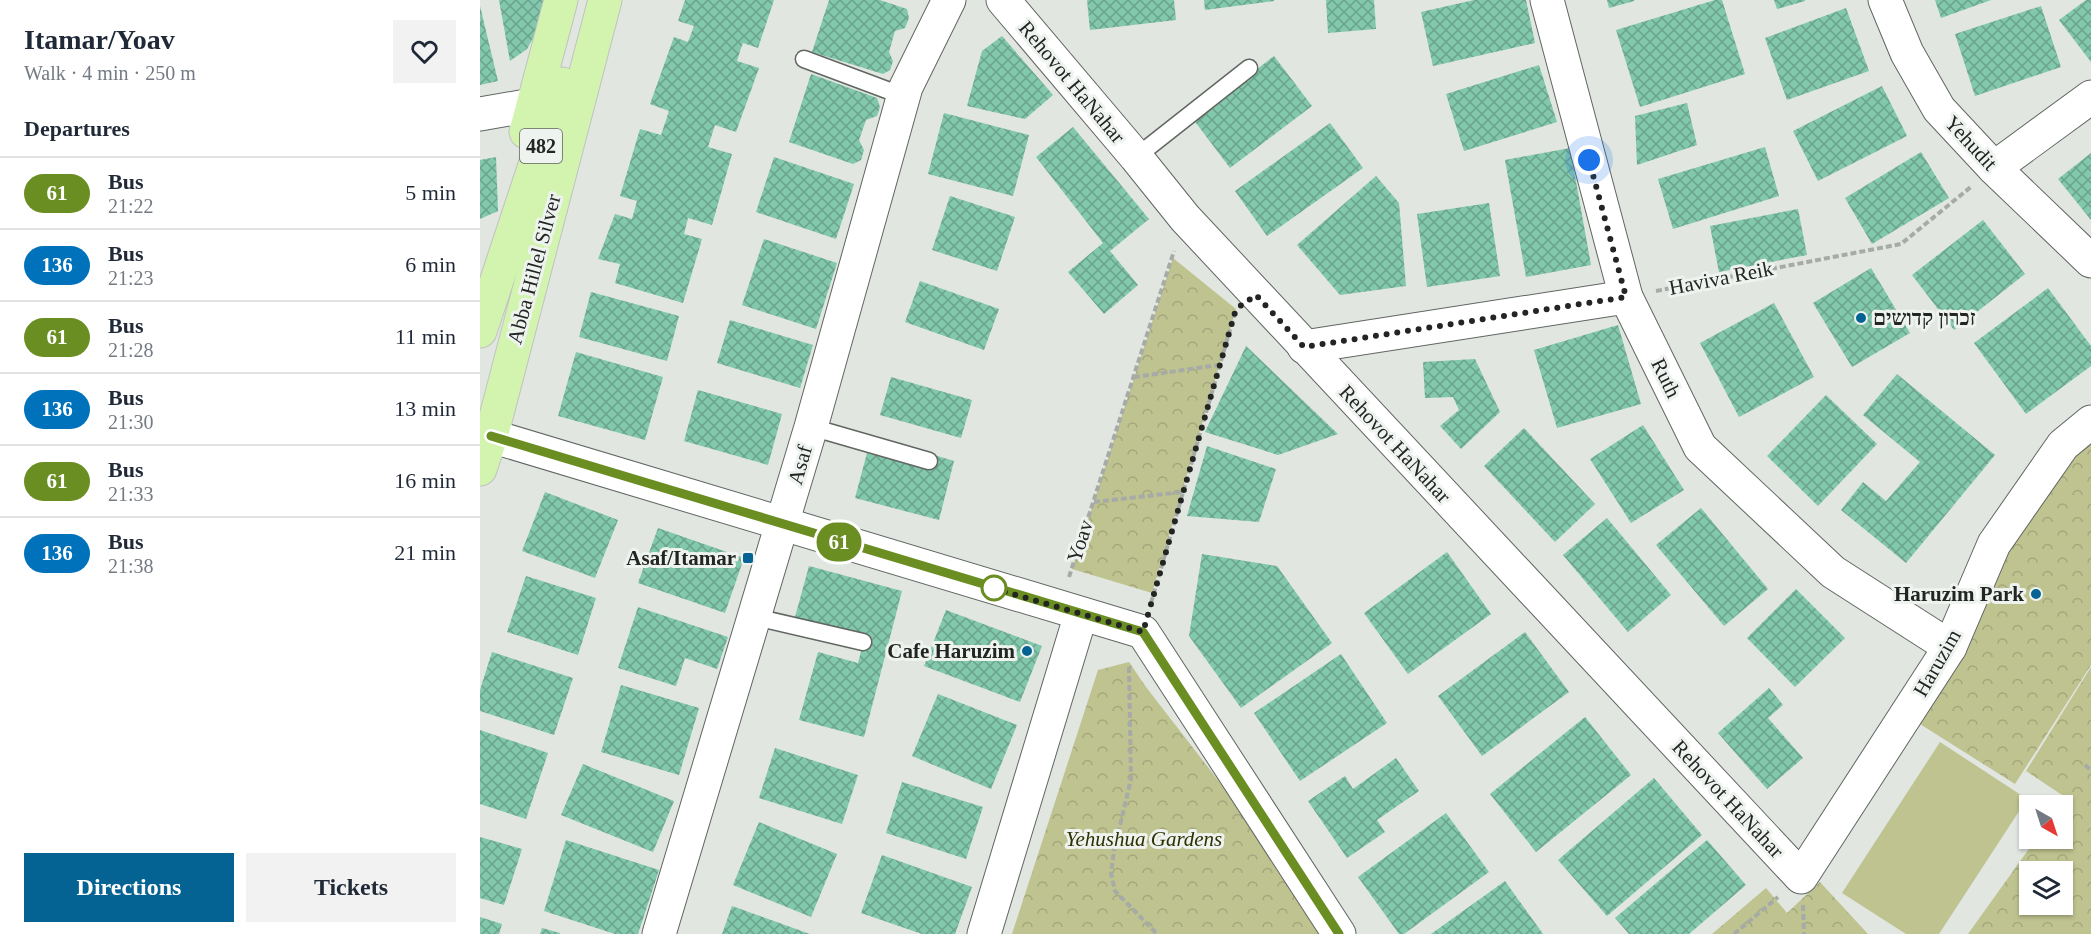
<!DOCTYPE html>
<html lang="en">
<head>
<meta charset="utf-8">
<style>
	:root { --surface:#fff; --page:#f2f2f3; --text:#1f2937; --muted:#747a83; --line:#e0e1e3; --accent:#056393 }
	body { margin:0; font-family:"Times New Roman",Heebo,serif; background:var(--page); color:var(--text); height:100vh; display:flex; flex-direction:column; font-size:22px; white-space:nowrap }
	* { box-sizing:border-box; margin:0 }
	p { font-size:20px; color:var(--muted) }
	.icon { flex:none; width:33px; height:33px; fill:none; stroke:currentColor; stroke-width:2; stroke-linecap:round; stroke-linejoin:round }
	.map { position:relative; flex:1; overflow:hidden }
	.sheet { display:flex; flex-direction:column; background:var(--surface); width:480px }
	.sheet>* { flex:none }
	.badge { padding:0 12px; border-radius:20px; font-size:21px; line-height:39px }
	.needle { width:39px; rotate:141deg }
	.tools { position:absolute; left:1539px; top:795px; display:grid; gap:12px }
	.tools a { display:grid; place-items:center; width:54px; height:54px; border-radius:0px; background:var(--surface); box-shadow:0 2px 4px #0004; font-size:30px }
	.you { position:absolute; width:30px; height:30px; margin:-15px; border:4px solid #fff; border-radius:50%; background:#1a73e8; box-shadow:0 0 0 9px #1a73e833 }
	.map>.badge { position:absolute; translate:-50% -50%; box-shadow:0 0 0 3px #fff }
	h2 { padding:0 24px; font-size:22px; line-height:54px }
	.round { display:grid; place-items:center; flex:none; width:63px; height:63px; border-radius:0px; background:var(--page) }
	.head { display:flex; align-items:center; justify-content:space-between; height:102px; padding:0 24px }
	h1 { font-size:28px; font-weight:800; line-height:45px }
	.action { display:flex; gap:12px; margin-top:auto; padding:12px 24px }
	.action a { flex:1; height:69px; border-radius:0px; background:var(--accent); color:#fff; font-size:24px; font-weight:800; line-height:69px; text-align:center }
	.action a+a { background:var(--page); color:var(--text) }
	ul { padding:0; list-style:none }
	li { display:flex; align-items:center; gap:18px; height:72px; padding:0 24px; border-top:2px solid var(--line) }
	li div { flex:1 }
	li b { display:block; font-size:22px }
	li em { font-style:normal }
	li .badge { min-width:66px; font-weight:700; text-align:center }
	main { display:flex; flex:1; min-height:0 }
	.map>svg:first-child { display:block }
	.park { fill:url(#park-crowns); fill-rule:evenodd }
	.pitch { fill:#bfc38f }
	.building { fill:url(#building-cross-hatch) }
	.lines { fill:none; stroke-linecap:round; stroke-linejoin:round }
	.service-casing { stroke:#616662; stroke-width:19 }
	.minor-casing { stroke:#616662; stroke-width:35 }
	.primary-casing { stroke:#c1c2c1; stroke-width:35 }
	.path { stroke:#a7aba7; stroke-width:4; stroke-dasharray:6 3; stroke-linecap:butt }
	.service { stroke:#fff; stroke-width:16 }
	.minor { stroke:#fff; stroke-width:33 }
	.primary { stroke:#d2f4af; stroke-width:33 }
	.line-casing { stroke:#fff; stroke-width:14 }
	.line { stroke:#6b8e23; stroke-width:9 }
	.walk { stroke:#232523; stroke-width:6; stroke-dasharray:0 10.8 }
	.poi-dot { fill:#056393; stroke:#eef3ef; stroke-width:2 }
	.stop-dot { fill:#fff; stroke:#6b8e23; stroke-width:3 }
	.labels { text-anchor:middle; stroke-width:6; stroke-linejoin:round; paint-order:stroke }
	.shield { fill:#eef3ef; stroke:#606360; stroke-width:1.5 }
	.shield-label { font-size:20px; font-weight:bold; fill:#232523 }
	.street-label { font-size:21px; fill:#232523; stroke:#eef3ef }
	.poi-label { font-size:21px; font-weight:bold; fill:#232523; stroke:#eef3ef; text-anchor:end }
	.park-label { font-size:21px; font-style:italic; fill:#2f3100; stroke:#eef3ef }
</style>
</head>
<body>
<main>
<section class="sheet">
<div class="head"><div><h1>Itamar/Yoav</h1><p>Walk · 4 min · 250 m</p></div><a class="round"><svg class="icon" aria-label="heart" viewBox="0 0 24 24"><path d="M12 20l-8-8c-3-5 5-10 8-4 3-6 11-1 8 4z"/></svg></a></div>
<h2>Departures</h2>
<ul>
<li><span class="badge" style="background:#6b8e23;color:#fff">61</span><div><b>Bus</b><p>21:22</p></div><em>5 min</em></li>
<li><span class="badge" style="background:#0072bc;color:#fff">136</span><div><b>Bus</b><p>21:23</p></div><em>6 min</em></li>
<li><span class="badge" style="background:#6b8e23;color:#fff">61</span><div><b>Bus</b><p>21:28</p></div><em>11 min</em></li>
<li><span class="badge" style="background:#0072bc;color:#fff">136</span><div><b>Bus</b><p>21:30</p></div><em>13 min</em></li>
<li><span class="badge" style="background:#6b8e23;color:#fff">61</span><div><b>Bus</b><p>21:33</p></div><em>16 min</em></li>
<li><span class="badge" style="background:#0072bc;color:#fff">136</span><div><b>Bus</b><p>21:38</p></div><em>21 min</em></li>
</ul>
<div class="action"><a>Directions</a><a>Tickets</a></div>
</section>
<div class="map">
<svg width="1611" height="934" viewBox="0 0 1611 934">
	<defs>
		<pattern id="park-crowns" width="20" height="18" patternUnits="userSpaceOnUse" patternTransform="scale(1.5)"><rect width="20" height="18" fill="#bfc38f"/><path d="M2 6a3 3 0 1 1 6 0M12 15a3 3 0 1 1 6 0" fill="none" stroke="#a4a77b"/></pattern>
		<pattern id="building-cross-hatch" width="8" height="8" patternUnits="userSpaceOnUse" patternTransform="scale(1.5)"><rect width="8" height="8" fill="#82c8ac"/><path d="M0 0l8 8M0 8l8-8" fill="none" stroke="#6aa28c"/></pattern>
	</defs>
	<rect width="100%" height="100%" fill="#e1e6e1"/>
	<g class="park">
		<path d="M693,258L756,309L672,593L592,569Z"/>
		<path d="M1611,441V665L1535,784L1432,719L1525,544L1590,456Z"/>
		<path d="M649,662L666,687L857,934H532L618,670Z"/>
		<path d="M1611,667V934H1488L1556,839L1582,838V806L1579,805L1585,797L1546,771ZM1550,872H1582V904H1550Z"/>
		<path d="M1340,882L1388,934H1232L1286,888L1307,913Z"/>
	</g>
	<path class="pitch" d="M1460,742L1547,799L1459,934H1426L1362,893Z"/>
	<g class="building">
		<path d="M19,0H72V4L47,49L30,61Z"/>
		<path d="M205,0H294L278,48L263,43L260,51L257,61L279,68L256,132L235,125L228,147L252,154L232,225L208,218L204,234L222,239L203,303L135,283L140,264L118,259L135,214L152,219L157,201L140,196L160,129L181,135L189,111L170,104L194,37L208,42L214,26L198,21Z"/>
		<path d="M349,0H400L427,9L429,18L425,28L415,31L409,52L413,61L410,70L403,74L332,52Z"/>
		<path d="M607,0H694L696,20L610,30Z"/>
		<path d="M724,0H794V1L725,10Z"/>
		<path d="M846,0H894L896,29L848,33Z"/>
		<path d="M994,0H1046L1055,43L953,66L941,12Z"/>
		<path d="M1127,0H1154V1L1129,8Z"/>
		<path d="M1235,0H1242L1265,74L1160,107L1136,30Z"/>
		<path d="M1294,0H1325V1L1297,9Z"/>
		<path d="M1455,0H1511L1461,18Z"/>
		<path d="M1606,0H1611V62L1579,20Z"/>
		<path d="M0,6L18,81L0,85Z"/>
		<path d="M1561,6L1581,67L1495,96L1475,34Z"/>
		<path d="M1366,8L1389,71L1307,100L1285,38Z"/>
		<path d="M522,36L573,95L545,119L487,106L502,51Z"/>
		<path d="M794,56L832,106L750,168L713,119Z"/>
		<path d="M1059,65L1077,122L984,151L966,94Z"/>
		<path d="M331,74L397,98L400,107L397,116L386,120L379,140L384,150L381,160L373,164L309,142Z"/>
		<path d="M1402,86L1427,136L1338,181L1313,131Z"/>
		<path d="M1207,103L1217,145L1157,165L1155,116Z"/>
		<path d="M464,113L549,135L533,196L448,174Z"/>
		<path d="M850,123L883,168L787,236L755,191Z"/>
		<path d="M593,127L669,219L630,251L658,285L624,314L588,272L623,243L556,157Z"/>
		<path d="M1285,147L1299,196L1193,229L1178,179Z"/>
		<path d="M1090,148L1111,265L1046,277L1025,160Z"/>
		<path d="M1441,152L1469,198L1392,244L1365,198Z"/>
		<path d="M1611,153V220L1578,179Z"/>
		<path d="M16,157L18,211L0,219V160Z"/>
		<path d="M294,157L374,184L356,239L276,212Z"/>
		<path d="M896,176L919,203L926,286L860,295L817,245Z"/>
		<path d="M470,196L535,217L517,271L452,250Z"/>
		<path d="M1009,203L1020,276L947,287L937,214Z"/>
		<path d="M1318,209L1327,255L1239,272L1230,226Z"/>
		<path d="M1503,220L1545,274L1474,330L1432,275Z"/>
		<path d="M284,239L357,263L336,329L262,305Z"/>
		<path d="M1391,268L1430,333L1372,367L1333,303Z"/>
		<path d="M440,281L519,309L504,350L425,322Z"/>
		<path d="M1568,288L1611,346V366L1546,414L1494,343Z"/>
		<path d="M111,292L199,316L187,361L99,337Z"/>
		<path d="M1294,303L1334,377L1259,417L1220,343Z"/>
		<path d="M250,320L333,345L320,388L237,363Z"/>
		<path d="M1138,325L1161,404L1077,428L1054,350Z"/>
		<path d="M766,346L858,434L798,455L725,432Z"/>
		<path d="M96,352L183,377L165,440L78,416Z"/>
		<path d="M995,359L1020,412L981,449L960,426L979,410L973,397L945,398L943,362Z"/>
		<path d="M1417,374L1515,455L1426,563L1361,510L1383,482L1406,501L1440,462L1383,415Z"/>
		<path d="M411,377L492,400L481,438L400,415Z"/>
		<path d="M218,390L302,414L288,465L204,441Z"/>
		<path d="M1346,395L1397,444L1338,506L1287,456Z"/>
		<path d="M1163,425L1204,490L1151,523L1110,459Z"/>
		<path d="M1044,428L1115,504L1075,542L1004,466Z"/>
		<path d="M727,446L796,469L779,522L707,516Z"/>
		<path d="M387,453L447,468L451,454L474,461L459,520L375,498Z"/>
		<path d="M65,492L138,520L115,578L42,551Z"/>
		<path d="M1221,508L1288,589L1244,626L1176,545Z"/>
		<path d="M1127,518L1191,595L1148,632L1083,555Z"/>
		<path d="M178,528L264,558L245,613L158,583Z"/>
		<path d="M967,552L1011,614L928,674L884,613Z"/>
		<path d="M722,554L797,566L852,643L761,708L709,636Z"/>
		<path d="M329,566L422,591L384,737L319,720L338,652L378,663L385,636L315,617Z"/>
		<path d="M46,576L116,598L98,655L27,632Z"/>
		<path d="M1316,589L1365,638L1315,687L1267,638Z"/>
		<path d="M158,607L248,637L237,669L205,658L196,686L138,668Z"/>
		<path d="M466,610L562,646L540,702L444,666Z"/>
		<path d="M1045,632L1089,692L1002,756L958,696Z"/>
		<path d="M12,652L93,678L74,735L0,711V690Z"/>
		<path d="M861,654L907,723L820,781L774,713Z"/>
		<path d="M141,685L219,708L199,775L121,752Z"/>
		<path d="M1289,688L1303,705L1288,718L1323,758L1287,789L1238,733Z"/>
		<path d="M458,694L537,725L511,789L432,756Z"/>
		<path d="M1105,717L1151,775L1056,852L1010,794Z"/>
		<path d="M0,730L68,753L46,819L0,804Z"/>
		<path d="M295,748L378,775L362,824L279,798Z"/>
		<path d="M916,758L939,791L897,820L905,832L867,858L828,801L865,776L873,789Z"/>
		<path d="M103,764L194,801L173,852L81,815Z"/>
		<path d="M1174,778L1222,835L1127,916L1078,860Z"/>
		<path d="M422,782L503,807L486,859L406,833Z"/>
		<path d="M966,813L1009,872L924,934H919L878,877Z"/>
		<path d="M279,822L357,854L331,917L253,885Z"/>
		<path d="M0,837L42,849L24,905L0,898Z"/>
		<path d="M86,840L179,870L158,934H135L64,911Z"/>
		<path d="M1227,840L1266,885L1209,934H1149L1135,918Z"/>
		<path d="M402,855L492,887L475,934H442L381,913Z"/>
		<path d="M1025,881L1063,934H951Z"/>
		<path d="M252,906L330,934H242Z"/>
		<path d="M0,917L22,924L19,934H0Z"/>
		<path d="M62,928L80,933V934H60Z"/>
	</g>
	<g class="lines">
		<g class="service-casing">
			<g id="service">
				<path d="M324,59L423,96"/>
				<path d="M656,157L769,68"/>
				<path d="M331,427L449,461"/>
				<path d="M275,617L383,642"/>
			</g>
		</g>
		<g class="minor-casing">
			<g id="minor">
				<path d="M523,0L656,157L705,218L1321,877L1470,647L1514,544L1583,445L1611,422"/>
				<path d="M1067,0L1146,297L1220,447L1353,572L1470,647"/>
				<path d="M1405,0L1427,53L1459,109L1514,168L1611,261"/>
				<path d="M0,114L52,105"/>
				<path d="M1514,168L1611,97"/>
				<path d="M824,347L1146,297"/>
				<path d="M11,436L663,632L859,934"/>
				<path d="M179,934L331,427L426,87L469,0"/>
				<path d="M504,934L601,614"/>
			</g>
		</g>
		<g class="primary-casing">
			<g id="primary">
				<path d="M46,132L81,0"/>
				<path d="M0,331L82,84"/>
				<path d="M0,469L11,436L125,0"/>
			</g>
		</g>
		<g class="path">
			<path d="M1176,291L1421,244L1492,186"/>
			<path d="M654,377L739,365"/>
			<path d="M614,502L702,492"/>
			<path d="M589,577L694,251"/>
			<path d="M671,603L754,316"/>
			<path d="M649,667L651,779L634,851L631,873L635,891L677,934"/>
			<path d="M1605,765L1611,770"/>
			<path d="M1323,905L1324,934"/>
			<path d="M1254,934L1298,897"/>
		</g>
		<use href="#service" class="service"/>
		<use href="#minor" class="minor"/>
		<use href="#primary" class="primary"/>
	</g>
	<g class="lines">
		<g class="line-casing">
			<path id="line" d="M11,436L663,632L859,934"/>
		</g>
		<use href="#line" class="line"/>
		<path class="walk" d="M514,588L509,587L663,632L756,309L776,295L824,347L1146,297L1109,160"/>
	</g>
	<g class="poi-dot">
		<circle cx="1381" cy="318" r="6"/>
		<rect x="262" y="552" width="12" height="12" rx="3"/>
		<circle cx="1556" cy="594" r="6"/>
		<circle cx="547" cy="651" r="6"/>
	</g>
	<circle class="stop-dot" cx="514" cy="588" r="12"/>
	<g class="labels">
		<rect class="shield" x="40" y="129" width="42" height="34" rx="4.5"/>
		<g class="shield-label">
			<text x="61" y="153">482</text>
		</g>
		<g class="street-label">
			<text transform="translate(592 82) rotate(50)" y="7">Rehovot HaNahar</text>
			<text transform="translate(1491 143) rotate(47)" y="7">Yehudit</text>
			<text transform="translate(54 269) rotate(-75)" y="7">Abba Hillel Silver</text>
			<text transform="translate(1241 278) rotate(-11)" y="7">Haviva Reik</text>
			<text transform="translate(1186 378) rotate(64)" y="7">Ruth</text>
			<text transform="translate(915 444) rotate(47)" y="7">Rehovot HaNahar</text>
			<text transform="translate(320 465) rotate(-74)" y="7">Asaf</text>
			<text transform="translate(600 541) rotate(-72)" y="7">Yoav</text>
			<text transform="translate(1457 663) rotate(-60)" y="7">Haruzim</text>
			<text transform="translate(1248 799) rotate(47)" y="7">Rehovot HaNahar</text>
		</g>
		<g class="poi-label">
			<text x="1393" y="325" text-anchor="start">זכרון קדושים</text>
			<text x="256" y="565">Asaf/Itamar</text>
			<text x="1544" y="601">Haruzim Park</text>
			<text x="535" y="658">Cafe Haruzim</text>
		</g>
		<g class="park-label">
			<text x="664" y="846">Yehushua Gardens</text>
		</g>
	</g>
</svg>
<div class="tools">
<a><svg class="needle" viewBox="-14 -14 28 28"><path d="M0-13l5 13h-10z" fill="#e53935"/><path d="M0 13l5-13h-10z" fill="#747a83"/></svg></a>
<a><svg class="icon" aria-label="layers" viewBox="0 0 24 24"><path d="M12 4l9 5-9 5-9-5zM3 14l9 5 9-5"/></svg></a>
</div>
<div class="you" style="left:1109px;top:160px"></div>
<b class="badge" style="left:359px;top:542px;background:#6b8e23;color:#fff">61</b>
</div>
</main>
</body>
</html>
